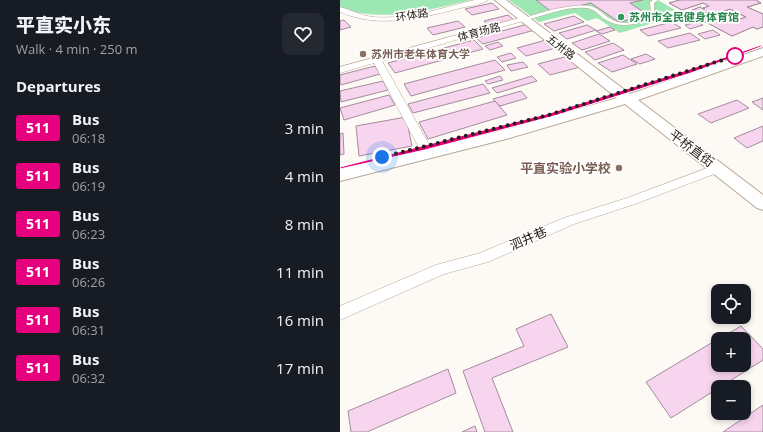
<!DOCTYPE html>
<html lang="en">
<head>
<meta charset="utf-8">
<style>
	:root { --surface:#171b24; --page:#242831; --text:#f1f3f6; --muted:#9ea1a6 }
	body { margin:0; font-family:"Open Sans","Noto Sans SC",sans-serif; background:var(--page); color:var(--text); height:100vh; display:flex; flex-direction:column; font-size:15px; white-space:nowrap }
	* { box-sizing:border-box; margin:0 }
	p { font-size:13px; color:var(--muted) }
	.icon { flex:none; width:22px; height:22px; fill:none; stroke:currentColor; stroke-width:2; stroke-linecap:round; stroke-linejoin:round }
	.map { position:relative; flex:1; overflow:hidden }
	.side { display:flex; flex-direction:column; background:var(--surface); width:340px }
	.side>* { flex:none }
	.badge { padding:0 8px; border-radius:3px; font-size:14px; line-height:26px }
	.controls { position:absolute; left:371px; top:284px; display:grid; gap:8px }
	.controls a { display:grid; place-items:center; width:40px; height:40px; border-radius:8px; background:var(--surface); box-shadow:0 2px 6px #0003; font-size:20px }
	.you { position:absolute; width:20px; height:20px; margin:-10px; border:3px solid #fff; border-radius:50%; background:#1a73e8; box-shadow:0 0 0 6px #1a73e833 }
	.map>.badge { position:absolute; translate:-50% -50%; box-shadow:0 0 0 2px #fff }
	h2 { padding:0 16px; font-size:15px; line-height:36px }
	.round { display:grid; place-items:center; flex:none; width:42px; height:42px; border-radius:8px; background:var(--page) }
	.headline { display:flex; align-items:center; justify-content:space-between; height:68px; padding:0 16px }
	h1 { font-size:19px; font-weight:800; line-height:30px }
	ul { padding:0; list-style:none }
	li { display:flex; align-items:center; gap:12px; height:48px; padding:0 16px }
	li div { flex:1 }
	li b { display:block; font-size:15px }
	li em { font-style:normal }
	li .badge { min-width:44px; font-weight:700; text-align:center }
	main { display:flex; flex:1; min-height:0 }
	.map>svg:first-child { display:block }
	.green { fill:#9ce7b3 }
	.building { fill:#f7d5ee; stroke:#a38c9d }
	.lines { fill:none; stroke-linecap:round; stroke-linejoin:round }
	.lane-casing { stroke:#bca793; stroke-width:1 }
	.street-casing { stroke:#bca793; stroke-width:1 }
	.secondary-casing { stroke:#bca793; stroke-width:2 }
	.lane { fill:#fff; fill-rule:evenodd }
	.street { fill:#fff; fill-rule:evenodd }
	.secondary { fill:#fff; fill-rule:evenodd }
	.line { fill:#e6007e; stroke:#fff }
	.walk { stroke:#271f17; stroke-width:4; stroke-dasharray:0 7.2 }
	.leisure-dot { fill:#2e9e5b; stroke:#fff; stroke-width:1.5 }
	.education-dot { fill:#8d6e63; stroke:#fff; stroke-width:1.5 }
	.stop-dot { fill:#fff; stroke:#e6007e; stroke-width:2 }
	.labels { text-anchor:middle; stroke-width:3.5; stroke-linejoin:round; paint-order:stroke }
	.far-street-label { font-size:11px; fill:#271f17; stroke:#fff }
	.far-leisure-label { font-size:11px; font-weight:bold; fill:#27864d; stroke:#fff; text-anchor:start }
	.far-education-label { font-size:11px; font-weight:bold; fill:#785e54; stroke:#fff; text-anchor:start }
	.street-label { font-size:13px; fill:#271f17; stroke:#fff }
	.education-label { font-size:13px; font-weight:bold; fill:#785e54; stroke:#fff; text-anchor:end }
</style>
</head>
<body>
<main>
<section class="side">
<div class="headline"><div><h1>平直实小东</h1><p>Walk · 4 min · 250 m</p></div><a class="round"><svg class="icon" aria-label="heart" viewBox="0 0 24 24"><path d="M12 20l-8-8c-3-5 5-10 8-4 3-6 11-1 8 4z"/></svg></a></div>
<h2>Departures</h2>
<ul>
<li><span class="badge" style="background:#e6007e;color:#fff">511</span><div><b>Bus</b><p>06:18</p></div><em>3 min</em></li>
<li><span class="badge" style="background:#e6007e;color:#fff">511</span><div><b>Bus</b><p>06:19</p></div><em>4 min</em></li>
<li><span class="badge" style="background:#e6007e;color:#fff">511</span><div><b>Bus</b><p>06:23</p></div><em>8 min</em></li>
<li><span class="badge" style="background:#e6007e;color:#fff">511</span><div><b>Bus</b><p>06:26</p></div><em>11 min</em></li>
<li><span class="badge" style="background:#e6007e;color:#fff">511</span><div><b>Bus</b><p>06:31</p></div><em>16 min</em></li>
<li><span class="badge" style="background:#e6007e;color:#fff">511</span><div><b>Bus</b><p>06:32</p></div><em>17 min</em></li>
</ul>
</section>
<div class="map">
<svg width="423" height="432" viewBox="0 0 423 432">
	<rect width="100%" height="100%" fill="#fdf9f4"/>
	<g class="green">
		<path d="M0,0H132C86,10 46,23 0,8Z"/>
		<path d="M169,0H318L335,10L319,15L326,19L280,33L257,18L247,21L235,13L199,22Z"/>
	</g>
	<g class="building">
		<path d="M196,0H303L290,3L308,15L279,22L251,3L212,12Z"/>
		<path d="M340,0H368L364,1L376,6L393,0H418L417,1L421,3L407,7L423,14V27L417,29L413,27L392,36L362,20L373,16L380,17L391,22L406,17L390,9L376,14L369,11L359,15L350,11L360,7L363,9H365L363,8L369,6L363,3L342,10L329,3Z"/>
		<path d="M340,0H418L417,1L421,3L407,7L423,14V27L417,29L413,27L392,36L362,20L373,16L380,17L391,22L406,17L390,9L376,14L369,11L359,15L350,11L360,7L363,9H365L363,8L369,6L363,3L342,10L329,3Z"/>
		<path d="M152,3L159,9L132,15L125,9Z"/>
		<path d="M341,13L348,17L332,21L326,17Z"/>
		<path d="M168,15L175,21L151,28L144,21Z"/>
		<path d="M234,16L244,22L214,31L204,24Z"/>
		<path d="M4,20L11,27L0,30V21Z"/>
		<path d="M118,21L125,27L93,35L87,28Z"/>
		<path d="M332,22L341,28L308,36L300,30Z"/>
		<path d="M358,22L363,25L350,29L345,25Z"/>
		<path d="M188,24L195,30L143,44L136,38Z"/>
		<path d="M247,25L256,30L227,39L219,33Z"/>
		<path d="M270,27L275,30L262,34L256,31Z"/>
		<path d="M373,30L380,35L365,39L358,34Z"/>
		<path d="M350,33L360,40L328,48L318,41Z"/>
		<path d="M259,34L270,41L242,50L232,43Z"/>
		<path d="M134,40L143,49L55,73L48,63Z"/>
		<path d="M206,40L216,48L186,56L177,48Z"/>
		<path d="M158,42L163,46L150,50L145,46Z"/>
		<path d="M273,43L284,50L255,60L245,52Z"/>
		<path d="M171,53L176,58L162,62L157,57Z"/>
		<path d="M306,54L315,59L300,64L291,59Z"/>
		<path d="M283,55L297,64L272,72L258,63Z"/>
		<path d="M228,56L240,67L210,75L198,64Z"/>
		<path d="M155,60L165,70L71,96L64,84Z"/>
		<path d="M183,62L188,67L171,71L167,65Z"/>
		<path d="M35,66L40,74L1,85L0,83V75Z"/>
		<path d="M160,76L163,80L148,84L145,81Z"/>
		<path d="M192,76L197,81L157,93L152,88Z"/>
		<path d="M43,81L48,90L1,102L0,91Z"/>
		<path d="M143,84L150,93L73,113L68,104Z"/>
		<path d="M181,91L187,98L160,106L153,99Z"/>
		<path d="M49,95L55,105L4,120L0,108Z"/>
		<path d="M423,98V110L412,102Z"/>
		<path d="M397,100L409,108L371,123L358,114Z"/>
		<path d="M155,101L167,115L88,139L79,122Z"/>
		<path d="M66,117L72,146L19,156L16,126Z"/>
		<path d="M423,126V141L407,148L394,138Z"/>
		<path d="M3,133L4,154L0,155V134Z"/>
		<path d="M211,314L228,347L152,378L173,432H145L123,371L184,346L176,329Z"/>
		<path d="M401,326L423,349V360L331,418L306,382L378,339V365H404V339H379Z"/>
		<path d="M108,369L116,393L27,432H11L8,411Z"/>
		<path d="M423,405V432H383Z"/>
		<path d="M135,426L137,432H122Z"/>
	</g>
	<g class="lines">
		<g class="lane-casing">
			<path id="lane" d="M313,0H318L314,3V14C303,24 282,29 268,21C260,17 256,9 247,8C226,6 206,15 186,20L184,19C196,12 236,3 250,6C259,8 263,15 271,19C283,27 301,22 311,13L310,2Z"/>
		</g>
		<g class="street-casing">
			<g id="street">
				<path d="M135,0H148C142,5 129,6 121,8C81,18 39,29 0,12V7C11,10 20,15 32,17C66,20 102,8 135,0Z"/>
				<path d="M183,17L190,19L42,61L91,148L89,150H81L79,148L34,63L0,73V67Z"/>
				<path d="M378,164L384,168L382,171L295,204L234,224L148,262L104,274L0,320V306L96,265L140,253L224,218L287,198Z"/>
			</g>
		</g>
		<g class="secondary-casing">
			<path id="secondary" d="M155,0H166L290,94L423,48V56L298,100L423,195V210L417,208L285,104L166,139L0,181V169L156,132L277,98Z"/>
		</g>
		<use href="#lane" class="lane"/>
		<use href="#street" class="street"/>
		<use href="#secondary" class="secondary"/>
	</g>
	<path class="line" d="M421,45L423,46L351,73L214,116L85,150L0,169V167L210,113L347,70Z"/>
	<g class="lines">
		<path class="walk" d="M42,157L212,114L395,56"/>
	</g>
	<circle class="leisure-dot" cx="281" cy="17" r="4"/>
	<g class="education-dot">
		<circle cx="23" cy="54" r="4"/>
		<circle cx="279" cy="168" r="4"/>
	</g>
	<circle class="stop-dot" cx="395" cy="56" r="8"/>
	<g class="labels">
		<g class="far-street-label">
			<text transform="translate(72 15) rotate(-9)" y="4">环体路</text>
			<text transform="translate(139 32) rotate(-15)" y="4">体育场路</text>
			<text transform="translate(221 47) rotate(38)" y="4">五卅路</text>
		</g>
		<g class="far-leisure-label">
			<text x="289" y="21">苏州市全民健身体育馆</text>
		</g>
		<g class="far-education-label">
			<text x="31" y="58">苏州市老年体育大学</text>
		</g>
		<g class="street-label">
			<text transform="translate(352 148) rotate(37)" y="5">平桥直街</text>
			<text transform="translate(188 238) rotate(-24)" y="5">泗井巷</text>
		</g>
		<g class="education-label">
			<text x="271" y="173">平直实验小学校</text>
		</g>
	</g>
</svg>
<div class="controls">
<a><svg class="icon" aria-label="locate" viewBox="0 0 24 24"><circle cx="12" cy="12" r="6"/><path d="M12 2v4M12 18v4M2 12h4M18 12h4"/></svg></a>
<a>+</a>
<a>−</a>
</div>
<div class="you" style="left:42px;top:157px"></div>
</div>
</main>
</body>
</html>
